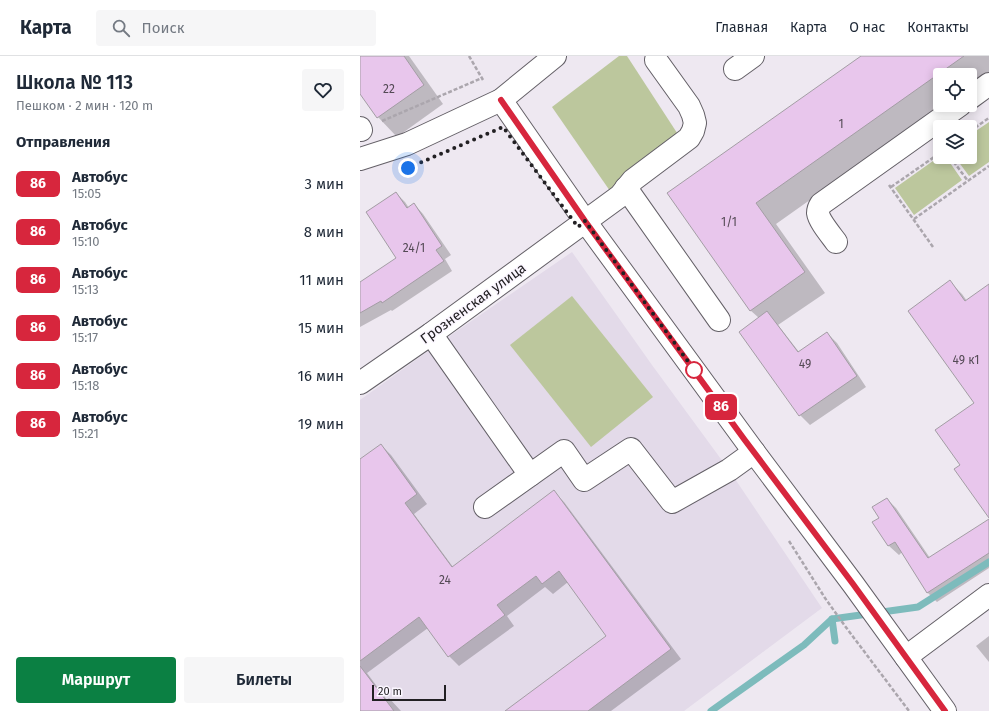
<!DOCTYPE html>
<html lang="ru">
<head>
<meta charset="utf-8">
<style>
	:root { --surface:#fff; --page:#f6f6f7; --text:#1f2937; --muted:#747a83; --line:#e0e1e3; --accent:#0b8043 }
	body { margin:0; font-family:"Fira Sans",sans-serif; background:var(--page); color:var(--text); height:100vh; display:flex; flex-direction:column; font-size:15px; white-space:nowrap }
	* { box-sizing:border-box; margin:0 }
	p { font-size:13px; color:var(--muted) }
	.icon { flex:none; width:22px; height:22px; fill:none; stroke:currentColor; stroke-width:2; stroke-linecap:round; stroke-linejoin:round }
	.map { position:relative; flex:1; overflow:hidden }
	.details { display:flex; flex-direction:column; background:var(--surface); width:360px }
	.details>* { flex:none }
	.badge { padding:0 8px; border-radius:6px; font-size:14px; line-height:26px }
	.buttons { position:absolute; left:573px; top:12px; display:grid; gap:8px }
	.buttons a { display:grid; place-items:center; width:44px; height:44px; border-radius:4px; background:var(--surface); box-shadow:0 2px 10px #0003; font-size:20px }
	.scale { position:absolute; left:12px; bottom:10px; width:74px; box-sizing:border-box; padding-left:4px; border:2px solid #222023; border-top:0; font-size:11px; line-height:14px; white-space:nowrap; color:#222023; -webkit-text-stroke:3px #fbf6ff; paint-order:stroke }
	.you { position:absolute; width:20px; height:20px; margin:-10px; border:3px solid #fff; border-radius:50%; background:#1a73e8; box-shadow:0 0 0 6px #1a73e833 }
	.map>.badge { position:absolute; translate:-50% -50%; box-shadow:0 0 0 2px #fff }
	h2 { padding:0 16px; font-size:15px; line-height:36px }
	.round { display:grid; place-items:center; flex:none; width:42px; height:42px; border-radius:4px; background:var(--page) }
	.head { display:flex; align-items:center; justify-content:space-between; height:68px; padding:0 16px }
	h1 { font-size:19px; font-weight:600; line-height:30px }
	.action { display:flex; gap:8px; margin-top:auto; padding:8px 16px }
	.action a { flex:1; height:46px; border-radius:4px; background:var(--accent); color:#fff; font-size:16px; font-weight:600; line-height:46px; text-align:center }
	.action a+a { background:var(--page); color:var(--text) }
	ul { padding:0; list-style:none }
	li { display:flex; align-items:center; gap:12px; height:48px; padding:0 16px }
	li div { flex:1 }
	li b { display:block; font-size:15px }
	li em { font-style:normal }
	li .badge { min-width:44px; font-weight:700; text-align:center }
	header { display:flex; align-items:center; gap:24px; box-sizing:border-box; height:56px; padding:0 20px; background:var(--surface); border-bottom:1px solid var(--line) }
	header strong { font-size:19px }
	nav { display:flex; gap:22px; margin-inline-start:auto; font-size:14px }
	.search { width:280px; height:36px; background:var(--page); display:flex; align-items:center; gap:10px; box-sizing:border-box; padding:0 14px; border-radius:4px; color:var(--muted); font-size:15px }
	main { display:flex; flex:1; min-height:0 }
	.map>svg:first-child { display:block }
	.built { fill:#e3dae9 }
	.green { fill:#bcc79d }
	.shadow { fill:#0003 }
	.lines { fill:none; stroke-linecap:round; stroke-linejoin:round }
	.stream { stroke:#7dbbbc; stroke-width:7 }
	.building { fill:#e8c6ec; stroke:#a39da4 }
	.minor-casing { stroke:#646067; stroke-width:24 }
	.major-casing { stroke:#646067; stroke-width:24 }
	.path { stroke:#aba6ad; stroke-width:2.5; stroke-dasharray:4 2; stroke-linecap:butt }
	.minor { stroke:#fff; stroke-width:22 }
	.major { stroke:#fff; stroke-width:22 }
	.line-casing { stroke:#fff; stroke-width:9 }
	.line { stroke:#d7263d; stroke-width:6 }
	.walk { stroke:#222023; stroke-width:4; stroke-dasharray:0 7.2 }
	.stop-dot { fill:#fff; stroke:#d7263d; stroke-width:2 }
	.labels { text-anchor:middle; stroke-width:3; stroke-linejoin:round; paint-order:stroke }
	.number-label { font-size:12px; fill:#544a55 }
	.street-label { font-size:14px; fill:#222023; stroke:#fbf6ff }
</style>
</head>
<body>
<header>
<strong>Карта</strong>
<div class="search"><svg class="icon" aria-label="search" viewBox="0 0 24 24"><circle cx="10" cy="10" r="6"/><path d="M15 15l6 6"/></svg>Поиск</div>
<nav><a>Главная</a><a>Карта</a><a>О нас</a><a>Контакты</a></nav>
</header>
<main>
<section class="details">
<div class="head"><div><h1>Школа № 113</h1><p>Пешком · 2 мин · 120 m</p></div><a class="round"><svg class="icon" aria-label="heart" viewBox="0 0 24 24"><path d="M12 20l-8-8c-3-5 5-10 8-4 3-6 11-1 8 4z"/></svg></a></div>
<h2>Отправления</h2>
<ul>
<li><span class="badge" style="background:#d7263d;color:#fff">86</span><div><b>Автобус</b><p>15:05</p></div><em>3 мин</em></li>
<li><span class="badge" style="background:#d7263d;color:#fff">86</span><div><b>Автобус</b><p>15:10</p></div><em>8 мин</em></li>
<li><span class="badge" style="background:#d7263d;color:#fff">86</span><div><b>Автобус</b><p>15:13</p></div><em>11 мин</em></li>
<li><span class="badge" style="background:#d7263d;color:#fff">86</span><div><b>Автобус</b><p>15:17</p></div><em>15 мин</em></li>
<li><span class="badge" style="background:#d7263d;color:#fff">86</span><div><b>Автобус</b><p>15:18</p></div><em>16 мин</em></li>
<li><span class="badge" style="background:#d7263d;color:#fff">86</span><div><b>Автобус</b><p>15:21</p></div><em>19 мин</em></li>
</ul>
<div class="action"><a>Маршрут</a><a>Билеты</a></div>
</section>
<div class="map">
<svg width="629" height="655" viewBox="0 0 629 655">
	<rect width="100%" height="100%" fill="#eee8f1"/>
	<path class="built" d="M212,196L292,309L369,414L462,552L324,655H0V344L78,288Z"/>
	<g class="green">
		<path d="M259,0H267L321,83L250,135L192,51Z"/>
		<path d="M629,66V106L609,120L595,101H610V79Z"/>
		<path d="M580,100V101H586L602,124L554,159L535,132Z"/>
		<path d="M212,240L293,341L231,391L150,289Z"/>
	</g>
	<g class="shadow">
		<path d="M0,0H49L83,48L37,81L18,61L0,36Z"/>
		<path d="M503,0H629V17L610,31V19H580V49H584L416,168L465,237L418,269L439,296L467,277L477,287L506,331L450,369L440,359L399,262L390,254L308,137Z"/>
		<path d="M36,137L45,146L49,152L54,148L63,158L91,199L85,203L92,215L32,255L31,254L0,271V228L38,202Z"/>
		<path d="M590,226L602,238L607,245L629,229V460L601,410L615,347Z"/>
		<path d="M21,389L31,399L67,448L54,458L93,511L194,436L204,446L321,603L251,655H147L248,580L208,526L193,538L185,531L147,560L154,570L99,610L89,600L68,572L7,617L27,644L29,642L41,655H0V404Z"/>
		<path d="M527,443L536,452L570,502L629,465V512L577,546L567,536L542,496L539,499L529,490L514,467L521,462Z"/>
		<path d="M629,580V606L616,590Z"/>
	</g>
	<g class="lines">
		<g class="stream">
			<path d="M472,563L475,585"/>
			<path d="M351,655L444,589L472,563L558,551L629,506"/>
		</g>
	</g>
	<g class="building">
		<path d="M0,0H44L64,29L17,62L0,38Z"/>
		<path d="M501,0H604L396,147L445,216L390,255L307,137Z"/>
		<path d="M36,136L47,152L54,147L82,190L76,194L84,205L22,247L21,245L0,257V226L36,202L6,156Z"/>
		<path d="M590,224L605,245L629,228V462L594,413L600,409L575,374L614,347L548,255Z"/>
		<path d="M407,255L438,296L467,276L497,320L439,360L379,276Z"/>
		<path d="M21,388L57,438L45,447L92,511L194,434L311,593L228,655H145L246,580L199,515L182,528L176,520L137,549L145,559L88,601L59,561L0,605V403Z"/>
		<path d="M527,442L568,502L629,463V497L567,537L535,486L528,490L512,466L519,462L512,451Z"/>
		<path d="M0,610L34,655H0Z"/>
	</g>
	<g class="lines">
		<g class="minor-casing">
			<g id="minor">
				<path d="M375,13L393,0"/>
				<path d="M610,42L629,28"/>
				<path d="M141,44L225,165L394,396L493,528L585,655"/>
				<path d="M0,72L1,74"/>
				<path d="M266,132L359,264"/>
				<path d="M476,186C471,179 459,165 458,157C458,154 459,151 461,148L600,49"/>
				<path d="M71,278L170,419"/>
				<path d="M0,327L71,278L260,140L273,124L329,82L333,75L335,67L333,59L329,50L296,4"/>
				<path d="M125,451L204,395L224,424L271,393L312,446L369,414L394,396"/>
				<path d="M546,601L629,539"/>
			</g>
		</g>
		<g class="major-casing">
			<path id="major" d="M0,103L47,88L141,44L195,0"/>
		</g>
		<g class="path">
			<path d="M109,0L123,24"/>
			<path d="M22,65L122,22"/>
			<path d="M610,75L629,62"/>
			<path d="M590,101L608,125"/>
			<path d="M529,129L573,191"/>
			<path d="M531,131L580,97"/>
			<path d="M554,163L629,110"/>
			<path d="M429,485L465,542L485,570L549,655"/>
		</g>
		<use href="#minor" class="minor"/>
		<use href="#major" class="major"/>
	</g>
	<g class="lines">
		<g class="line-casing">
			<path id="line" d="M141,44L225,165L384,383L493,528L585,655"/>
		</g>
		<use href="#line" class="line"/>
		<path class="walk" d="M48,112L143,71L218,171L225,165L338,319L334,314"/>
	</g>
	<circle class="stop-dot" cx="334" cy="314" r="8"/>
	<g class="labels">
		<g class="number-label">
			<text x="29" y="37">22</text>
			<text x="481" y="72">1</text>
			<text x="369" y="170">1/1</text>
			<text x="54" y="196">24/1</text>
			<text x="606" y="308">49 к1</text>
			<text x="445" y="312">49</text>
			<text x="85" y="528">24</text>
		</g>
		<g class="street-label">
			<text transform="translate(113 247) rotate(-36)" y="5">Грозненская улица</text>
		</g>
	</g>
</svg>
<div class="buttons">
<a><svg class="icon" aria-label="locate" viewBox="0 0 24 24"><circle cx="12" cy="12" r="6"/><path d="M12 2v4M12 18v4M2 12h4M18 12h4"/></svg></a>
<a><svg class="icon" aria-label="layers" viewBox="0 0 24 24"><path d="M12 4l9 5-9 5-9-5zM3 14l9 5 9-5"/></svg></a>
</div>
<div class="scale">20 m</div>
<div class="you" style="left:48px;top:112px"></div>
<b class="badge" style="left:361px;top:351px;background:#d7263d;color:#fff">86</b>
</div>
</main>
</body>
</html>
